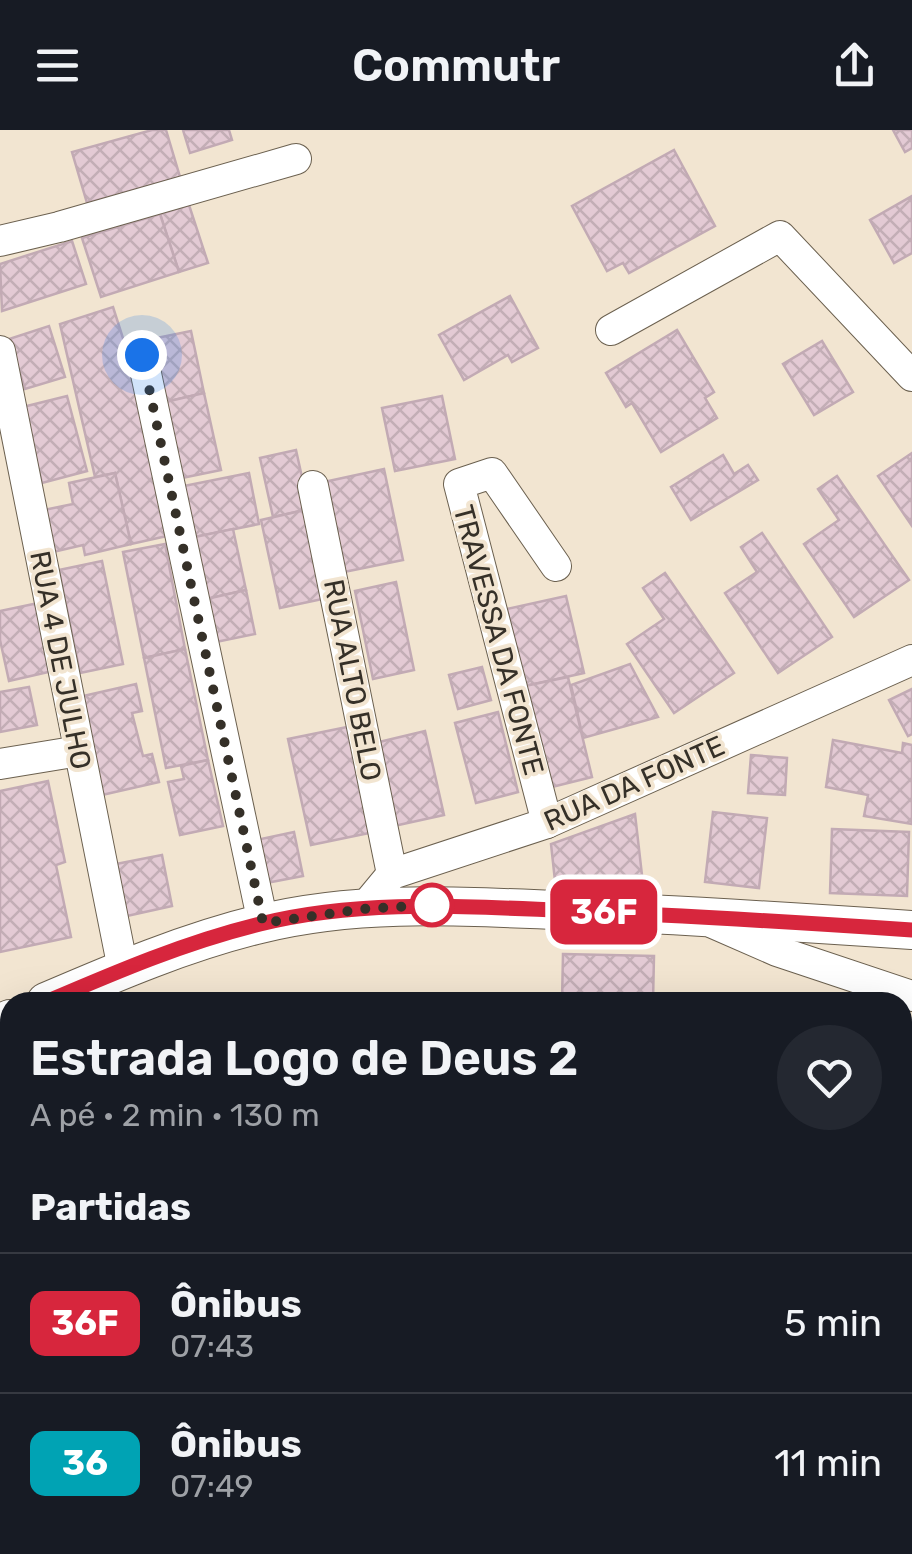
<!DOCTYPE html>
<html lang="pt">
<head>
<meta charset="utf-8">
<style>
	:root { --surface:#171b24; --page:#242831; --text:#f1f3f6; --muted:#9ea1a6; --line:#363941 }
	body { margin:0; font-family:Rubik,sans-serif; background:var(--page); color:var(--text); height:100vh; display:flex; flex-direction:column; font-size:38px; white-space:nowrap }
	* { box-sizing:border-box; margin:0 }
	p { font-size:32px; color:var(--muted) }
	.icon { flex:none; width:55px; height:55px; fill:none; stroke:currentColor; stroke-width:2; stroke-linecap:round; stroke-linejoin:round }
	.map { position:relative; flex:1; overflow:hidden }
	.panel { position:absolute; left:0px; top:862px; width:912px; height:562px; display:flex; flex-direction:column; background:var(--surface); border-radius:30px 30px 0 0; box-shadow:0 10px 40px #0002 }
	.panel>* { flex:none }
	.badge { padding:0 20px; border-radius:15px; font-size:35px; line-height:65px }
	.you { position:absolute; width:50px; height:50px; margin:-25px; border:8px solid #fff; border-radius:50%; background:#1a73e8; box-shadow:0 0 0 15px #1a73e833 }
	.map>.badge { position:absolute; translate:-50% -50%; box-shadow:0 0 0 5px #fff }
	h2 { padding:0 30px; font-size:38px; line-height:90px }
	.round { display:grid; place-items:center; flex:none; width:105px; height:105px; border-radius:52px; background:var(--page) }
	.overview { display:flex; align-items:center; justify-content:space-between; height:170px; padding:0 30px }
	h1 { font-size:48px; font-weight:600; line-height:75px }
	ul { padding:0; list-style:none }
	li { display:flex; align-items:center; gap:30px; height:140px; padding:0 30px; border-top:2px solid var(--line) }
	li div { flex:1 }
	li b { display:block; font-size:38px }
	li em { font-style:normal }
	li .badge { min-width:110px; font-weight:700; text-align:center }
	header { display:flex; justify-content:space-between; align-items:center; height:130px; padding:0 30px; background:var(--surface); font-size:45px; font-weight:600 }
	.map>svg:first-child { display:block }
	.building { fill:url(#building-cross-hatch); stroke:#c2aab4; stroke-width:2.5 }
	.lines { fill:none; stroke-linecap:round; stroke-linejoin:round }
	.minor-casing { stroke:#6b604f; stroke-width:32 }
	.tertiary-casing { stroke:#6b604f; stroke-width:40 }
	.minor { stroke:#fff; stroke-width:30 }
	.tertiary { stroke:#fff; stroke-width:38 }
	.line-casing { stroke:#fff; stroke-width:22 }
	.line { stroke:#d7263d; stroke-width:15 }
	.walk { stroke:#353028; stroke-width:10; stroke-dasharray:0 18 }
	.stop-dot { fill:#fff; stroke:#d7263d; stroke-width:5 }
	.labels { text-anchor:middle; stroke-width:8; stroke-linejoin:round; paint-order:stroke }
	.street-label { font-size:28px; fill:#353028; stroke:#f2e5d1 }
</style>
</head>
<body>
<header><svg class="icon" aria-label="menu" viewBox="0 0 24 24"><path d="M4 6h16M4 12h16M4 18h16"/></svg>Commutr<svg class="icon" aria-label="share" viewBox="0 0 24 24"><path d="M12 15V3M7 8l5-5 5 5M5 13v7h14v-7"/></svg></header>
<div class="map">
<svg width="912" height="1424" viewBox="0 0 912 1424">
	<defs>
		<pattern id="building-cross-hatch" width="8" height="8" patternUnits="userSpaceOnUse" patternTransform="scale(2.5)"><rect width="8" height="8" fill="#e3cad4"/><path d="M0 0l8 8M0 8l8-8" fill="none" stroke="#c3aeb6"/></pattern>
	</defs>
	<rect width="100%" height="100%" fill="#f2e5d1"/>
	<g class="building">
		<path d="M152,0H166L180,47L87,73L72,22Z"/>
		<path d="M183,0H229L232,10L190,23Z"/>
		<path d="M893,0H912V18L905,22Z"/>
		<path d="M674,20L715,96L629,143L623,133L607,141L572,76Z"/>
		<path d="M912,66V123L894,133L870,90Z"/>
		<path d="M189,75L208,133L179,142L160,84Z"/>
		<path d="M160,84L179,142L101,167L82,108Z"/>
		<path d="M72,111L86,154L2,181L0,134Z"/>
		<path d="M510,166L538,218L512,232L508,225L464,250L439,205Z"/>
		<path d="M113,177L129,227L167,406L131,414L115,343L95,347L60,194Z"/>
		<path d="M49,196L65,247L25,259L9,209Z"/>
		<path d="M677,200L714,262L705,268L717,288L661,322L632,273L626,277L606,243Z"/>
		<path d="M191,201L204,263L161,273L147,210Z"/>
		<path d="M822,211L853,262L814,285L783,234Z"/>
		<path d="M204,263L221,340L177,349L161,273Z"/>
		<path d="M67,266L87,341L42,353L23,277Z"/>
		<path d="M442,266L455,329L395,341L382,278Z"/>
		<path d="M296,320L309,379L273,387L260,328Z"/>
		<path d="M912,323V396L878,346Z"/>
		<path d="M723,325L734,344L748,335L758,350L691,390L671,357Z"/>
		<path d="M384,339L403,430L344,442L324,352Z"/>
		<path d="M115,343L131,414L85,425L83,415L53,422L44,380L73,374L69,353Z"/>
		<path d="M249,343L259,394L190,408L179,357Z"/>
		<path d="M837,346L909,450L854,487L804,414L839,390L818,359Z"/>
		<path d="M309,379L327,468L280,478L261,390Z"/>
		<path d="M233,399L246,460L202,470L190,408Z"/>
		<path d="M762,403L832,507L778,543L725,463L757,442L741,417Z"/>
		<path d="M165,414L185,519L144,528L123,422Z"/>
		<path d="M102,431L123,534L80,543L59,440Z"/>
		<path d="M665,443L734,543L674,583L627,514L664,489L643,458Z"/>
		<path d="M396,452L414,540L373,549L355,461Z"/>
		<path d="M246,460L255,504L211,513L202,470Z"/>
		<path d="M566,466L584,543L525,556L507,479Z"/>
		<path d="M43,472L57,540L9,551L0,510V481Z"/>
		<path d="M185,519L208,630L166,638L144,528Z"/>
		<path d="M630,534L658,587L583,608L571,555Z"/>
		<path d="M482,537L491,570L458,579L449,545Z"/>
		<path d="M568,547L592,647L548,658L525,556Z"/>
		<path d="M136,554L142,581L132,583L143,626L152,624L159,652L102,665L79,567Z"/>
		<path d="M29,557L37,595L0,602V562Z"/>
		<path d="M912,559V604L908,606L889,570Z"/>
		<path d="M498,582L518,662L476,673L455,593Z"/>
		<path d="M352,596L374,702L311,715L288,609Z"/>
		<path d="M425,601L444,685L394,696L375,613Z"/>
		<path d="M833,610L902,623L903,613L912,615V694L864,686L868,665L826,657Z"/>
		<path d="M751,625L787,628L785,665L748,663Z"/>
		<path d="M208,630L223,696L180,705L168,652L184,649L181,636Z"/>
		<path d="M48,651L65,732L56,735L71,807L0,822V661Z"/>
		<path d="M713,682L767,688L759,758L705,752Z"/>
		<path d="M635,684L642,745L555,751L551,714Z"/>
		<path d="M832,699L909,702L907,766L830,763Z"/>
		<path d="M294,702L303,746L261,754L252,711Z"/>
		<path d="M162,725L172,776L127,786L116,734Z"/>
		<path d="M563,824L654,826L653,872H562Z"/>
		<path d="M825,1415H889L891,1423L827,1424Z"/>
	</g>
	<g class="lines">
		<g class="minor-casing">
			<g id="minor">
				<path d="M0,111L59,97L296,29"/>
				<path d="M611,200L780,106L912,246"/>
				<path d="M0,221L123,839"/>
				<path d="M142,225L263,793"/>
				<path d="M313,356L392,744"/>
				<path d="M0,634L79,621"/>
				<path d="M547,693L459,354L492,343L556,436"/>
				<path d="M363,779L392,744L547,693L912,530"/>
				<path d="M713,793L777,821L912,866"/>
			</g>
		</g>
		<g class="tertiary-casing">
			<g id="tertiary">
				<path d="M46,872C116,842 186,812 260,794C356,770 458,776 555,780C674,784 793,792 912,800"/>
				<path d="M0,893L10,889"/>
			</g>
		</g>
		<use href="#minor" class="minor"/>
		<use href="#tertiary" class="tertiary"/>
	</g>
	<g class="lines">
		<g class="line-casing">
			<path id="line" d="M46,872C116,842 186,812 260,794C356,770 457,776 555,780C674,785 793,792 912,800"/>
		</g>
		<use href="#line" class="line"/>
		<path class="walk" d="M142,225L263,793L363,779L432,775"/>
	</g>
	<circle class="stop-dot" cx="432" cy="775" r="20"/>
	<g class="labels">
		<g class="street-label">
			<text transform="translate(499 510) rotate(75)" y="10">TRAVESSA DA FONTE</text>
			<text transform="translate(61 530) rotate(79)" y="10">RUA 4 DE JULHO</text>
			<text transform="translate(353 550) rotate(79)" y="10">RUA ALTO BELO</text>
			<text transform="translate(634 653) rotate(-24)" y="10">RUA DA FONTE</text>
		</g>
	</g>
</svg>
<div class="you" style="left:142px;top:225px"></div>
<b class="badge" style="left:604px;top:782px;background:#d7263d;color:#fff">36F</b>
<section class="panel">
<div class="overview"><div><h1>Estrada Logo de Deus 2</h1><p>A pé · 2 min · 130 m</p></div><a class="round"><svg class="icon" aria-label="heart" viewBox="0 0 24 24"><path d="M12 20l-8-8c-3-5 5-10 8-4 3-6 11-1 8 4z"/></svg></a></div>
<h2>Partidas</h2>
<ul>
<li><span class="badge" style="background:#d7263d;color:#fff">36F</span><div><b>Ônibus</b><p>07:43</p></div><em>5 min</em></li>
<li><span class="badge" style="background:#00a3b4;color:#fff">36</span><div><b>Ônibus</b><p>07:49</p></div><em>11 min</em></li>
</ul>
</section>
</div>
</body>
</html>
